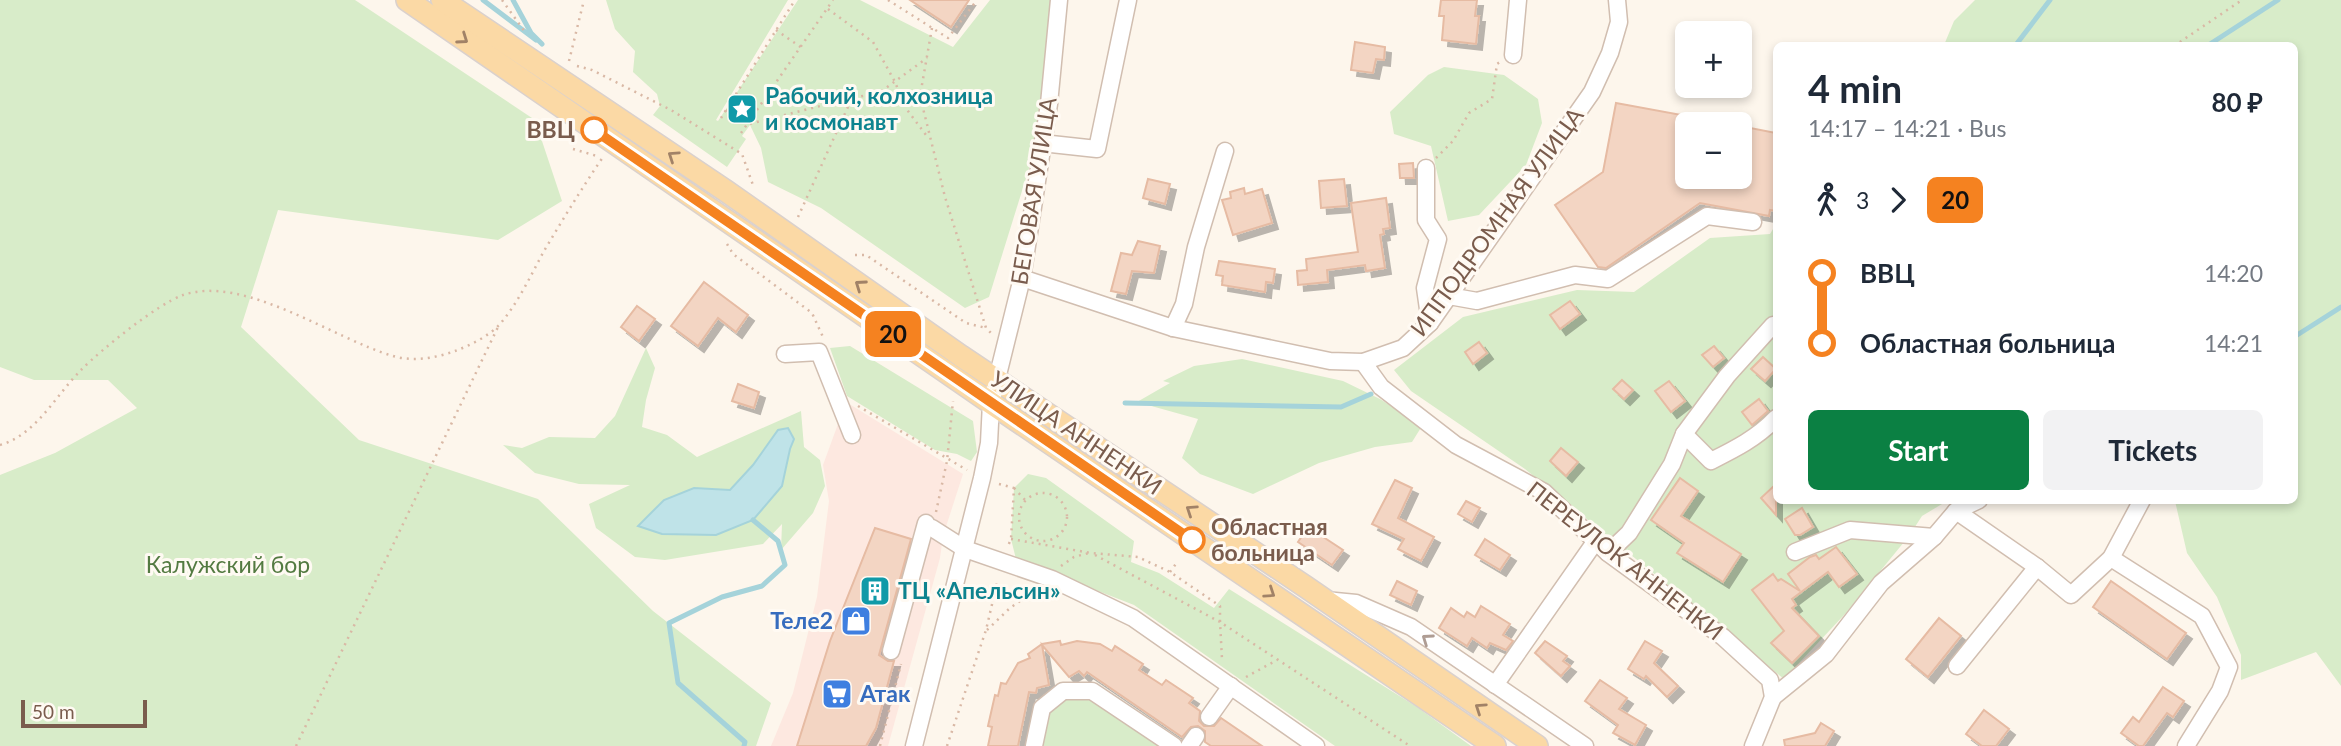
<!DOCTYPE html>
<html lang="en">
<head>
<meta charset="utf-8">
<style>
	:root { --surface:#fff; --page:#f2f2f3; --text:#1f2937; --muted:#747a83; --accent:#0b8043 }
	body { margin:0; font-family:Lato,sans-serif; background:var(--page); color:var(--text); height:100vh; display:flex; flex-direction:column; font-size:26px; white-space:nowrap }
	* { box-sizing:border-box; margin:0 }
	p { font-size:23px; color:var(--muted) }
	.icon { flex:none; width:38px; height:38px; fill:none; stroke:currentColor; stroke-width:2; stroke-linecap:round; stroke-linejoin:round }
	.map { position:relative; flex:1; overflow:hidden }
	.details { position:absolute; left:1773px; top:42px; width:525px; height:462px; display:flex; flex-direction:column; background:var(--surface); border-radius:10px; box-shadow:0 4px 10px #0003 }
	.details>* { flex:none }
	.badge { padding:0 14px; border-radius:10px; font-size:24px; line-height:46px }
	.buttons { position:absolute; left:1675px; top:21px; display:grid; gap:14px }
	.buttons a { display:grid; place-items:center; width:77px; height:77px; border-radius:10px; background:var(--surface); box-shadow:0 4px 10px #0003; font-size:35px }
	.scale { position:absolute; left:21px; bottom:18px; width:126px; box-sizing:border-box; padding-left:7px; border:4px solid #7a5c4d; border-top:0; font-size:19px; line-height:24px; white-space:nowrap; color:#7a5c4d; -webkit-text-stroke:5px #fffaf3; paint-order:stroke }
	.map>.badge { position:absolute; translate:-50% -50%; box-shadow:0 0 0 4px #fff }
	.legs { display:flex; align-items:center; gap:10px; height:77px; padding:0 35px; font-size:23px }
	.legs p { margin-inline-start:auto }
	.overview { display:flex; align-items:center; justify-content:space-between; height:119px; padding:0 35px }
	h1 { font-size:38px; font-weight:700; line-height:52px }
	.action { display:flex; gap:14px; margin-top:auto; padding:14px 35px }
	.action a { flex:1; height:80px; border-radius:10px; background:var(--accent); color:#fff; font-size:28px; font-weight:700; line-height:80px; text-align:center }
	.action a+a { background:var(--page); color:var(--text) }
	ul { padding:0 35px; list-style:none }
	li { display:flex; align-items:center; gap:24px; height:70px; font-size:26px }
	li i { display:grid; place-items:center; width:10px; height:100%; margin:0 9px; background:currentColor }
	li i::after { content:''; width:18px; height:18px; margin:-9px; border:5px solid; border-radius:50%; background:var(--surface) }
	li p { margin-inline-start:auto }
	li:first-child i { background:linear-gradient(#0000 50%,currentColor 0) }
	li:last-child i { background:linear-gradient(currentColor 50%,#0000 0) }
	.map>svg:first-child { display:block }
	.commercial { fill:#fde8e0 }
	.green { fill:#d8ecc9 }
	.water { fill:#bfe3e8; stroke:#a5d3da; stroke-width:2 }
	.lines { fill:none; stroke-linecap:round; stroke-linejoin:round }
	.stream { stroke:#a5d3da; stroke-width:5 }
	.building { fill:#f3d5c3; stroke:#e6bba3; stroke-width:2; filter:url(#shadow) }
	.minor-casing { stroke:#d1beb0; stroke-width:19 }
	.major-casing { stroke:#dad1cd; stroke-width:24 }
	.path { stroke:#d9b8a5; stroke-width:2.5; stroke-dasharray:2 5; stroke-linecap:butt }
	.minor { stroke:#fff; stroke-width:16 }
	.major { stroke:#fbd9a5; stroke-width:21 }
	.oneway { stroke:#a18267 }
	.oneway2 { stroke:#af9d94 }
	.line-1-casing { stroke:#fff; stroke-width:16 }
	.line-1 { stroke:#f58220; stroke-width:10 }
	.stop-1-dot { fill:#fff; stroke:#f58220; stroke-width:3.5 }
	.labels { text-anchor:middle; stroke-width:6; stroke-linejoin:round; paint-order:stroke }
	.culture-label { font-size:23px; font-weight:bold; fill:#0d838f; stroke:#fffaf3; text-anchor:start }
	.stop-label { font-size:23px; font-weight:bold; fill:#7a5c4d; stroke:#fffaf3; text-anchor:end }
	.street-label { font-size:23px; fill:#7a5c4d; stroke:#fffaf3 }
	.park-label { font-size:23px; fill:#537a41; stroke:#fffaf3 }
	.shop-label { font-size:23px; font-weight:bold; fill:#366cbe; stroke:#fffaf3; text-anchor:end }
</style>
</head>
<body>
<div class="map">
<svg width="2341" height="746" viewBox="0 0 2341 746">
	<defs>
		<filter id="shadow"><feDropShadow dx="6" dy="6" stdDeviation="0" flood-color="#0004"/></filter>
	</defs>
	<rect width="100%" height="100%" fill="#fdf6ec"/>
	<path class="commercial" d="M846,402L963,474L943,536L940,558L888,746H771L793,693L817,597L829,501L823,465Z"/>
	<g class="green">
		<path d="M0,0H355L535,120L562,201L498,240L278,210L241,327L359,440L538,499L653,611L771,703L756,746H0V475L55,453L137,408L108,380H34L0,367Z"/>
		<path d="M606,0H788L716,120L718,121L798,0H860L953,47L990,0H1052L1049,104L989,297L965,308L821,208L768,182L761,148L750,125L742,136L746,139L727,167L653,115L660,106L657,94L633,72L635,51L615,29Z"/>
		<path d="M1975,0H2341V686L2316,652L2241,680V655L2217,597L2187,553L2175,501L2294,500V46L1944,45L1954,21Z"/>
		<path d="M1444,67L1504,75L1538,99L1542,123L1526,165L1479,215L1448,221L1431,146L1394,134L1390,112L1428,75Z"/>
		<path d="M1776,224V500L1947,501L1922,516L1909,536L1845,614L1784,679L1525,469L1411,391L1394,370L1463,317L1577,290L1634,292L1710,238L1770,234Z"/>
		<path d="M850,346L973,421L977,452L971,461L957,454L935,450L847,396L830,348Z"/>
		<path d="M646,348L655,368L646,400L642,427L667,435L697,457L801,411L804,447L820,460L825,486L813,513L781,550L782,524L763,544L665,560L635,557L596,528L589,504L630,485L579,484L535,473L503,445L522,448L549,437L595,438L615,416Z"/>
		<path d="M1242,359L1343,381L1380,399L1422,426L1412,442L1375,447L1319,463L1253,494L1200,474L1182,458L1198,419L1137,402L1170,383L1163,381L1194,366Z"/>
		<path d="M1028,474L1046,478L1134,541L1131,562L1159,573L1214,608L1229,589L1417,707L1471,746H1335L1134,605L1016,559L1011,539L1014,488Z"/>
		<path d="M1063,695L1089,698L1164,746H1041L1045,712Z"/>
	</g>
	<path class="water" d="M788,428L794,439L790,449L782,486L753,520L716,535L662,534L638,526L664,500L694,488L730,490L753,465L778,430Z"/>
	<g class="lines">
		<g class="stream">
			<path d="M483,0L536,40"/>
			<path d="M513,0L531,33L542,44"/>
			<path d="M2015,46L2050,0"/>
			<path d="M2207,46L2278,0"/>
			<path d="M2294,337L2341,307"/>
			<path d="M1125,403L1341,407L1371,394"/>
			<path d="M744,746L745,742L678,683L669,623L722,597L762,586L785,565L778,541L753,520"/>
		</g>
	</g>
	<g class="building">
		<path d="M910,0H969L951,27Z"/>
		<path d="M1441,0H1477L1475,16H1479L1476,44L1442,40L1444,16H1439Z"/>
		<path d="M1355,42L1385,47L1384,60L1376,59L1373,73L1351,70Z"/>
		<path d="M1616,103L1687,116V177H1740V126L1776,133V211L1770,210L1769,216L1700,203L1606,268L1598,267L1555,205L1603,172Z"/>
		<path d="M1413,163L1414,178H1400L1399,164Z"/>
		<path d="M1148,179L1170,184L1165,204L1143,198Z"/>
		<path d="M1344,179L1347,206L1321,208L1319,181Z"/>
		<path d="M1244,188L1245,194L1262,189L1272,223L1233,235L1222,200L1231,198L1230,192Z"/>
		<path d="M1386,198L1390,228L1383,229L1384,234L1380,235L1385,268L1366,271L1365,265L1327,270L1328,282L1298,285L1297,271L1307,270L1306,259L1358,252L1351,203Z"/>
		<path d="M1138,241L1160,246L1154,273L1132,271L1126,294L1111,291L1121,253L1132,255Z"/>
		<path d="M1219,261L1275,269L1273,283L1266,282L1265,292L1222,285L1223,276L1216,275Z"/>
		<path d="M704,282L748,315L736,332L718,318L698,346L671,326Z"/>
		<path d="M1570,301L1580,314L1560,329L1550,315Z"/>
		<path d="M637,306L655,319L639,341L621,327Z"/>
		<path d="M1479,342L1487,353L1473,364L1465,352Z"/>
		<path d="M1714,346L1724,358L1713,367L1702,355Z"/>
		<path d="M1763,357L1776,369L1765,381L1751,369Z"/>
		<path d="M1622,380L1633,390L1624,399L1613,389Z"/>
		<path d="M1669,381L1685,401L1671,412L1655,391Z"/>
		<path d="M738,384L759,392L754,408L732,401Z"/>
		<path d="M1759,399L1768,411L1752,425L1742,412Z"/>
		<path d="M1561,448L1578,462L1566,476L1550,461Z"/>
		<path d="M1680,478L1698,491L1681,516L1741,554L1723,582L1677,553L1684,543L1651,520Z"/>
		<path d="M1395,480L1412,488L1398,518L1434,537L1421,561L1398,549L1404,539L1372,524Z"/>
		<path d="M1776,484V515L1761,498Z"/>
		<path d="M1466,501L1480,508L1472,522L1458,514Z"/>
		<path d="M1802,508L1813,527L1800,535H1795L1785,519Z"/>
		<path d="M1308,527L1343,550L1332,565L1298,542Z"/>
		<path d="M875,528L911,539L879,655L888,661H894L876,728L866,746H797L830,641Z"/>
		<path d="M1485,539L1510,555L1500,570L1475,555Z"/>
		<path d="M1836,547L1857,574L1839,587L1828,572L1792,599L1796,605L1792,608L1819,636L1792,663L1771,643L1784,631L1752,590L1773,574L1778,581L1781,579L1800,591L1788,574L1810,557L1816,555L1819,559Z"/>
		<path d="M1397,581L1417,591L1411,605L1390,595Z"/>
		<path d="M2111,581L2186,633L2167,659L2093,607Z"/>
		<path d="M1481,606L1510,624L1503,635L1513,641L1506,650L1490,643L1487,648L1472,638L1467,646L1439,628L1451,608L1464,617L1467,612L1475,617Z"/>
		<path d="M1939,618L1961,636L1928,677L1906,659Z"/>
		<path d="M1060,641L1061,645L1077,641L1100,644L1112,651L1115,646L1143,664L1139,670L1162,685L1166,680L1193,698L1189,703L1200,711L1199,721L1204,726H1214L1221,718L1262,746H1211L1205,742V731L1198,726L1191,727L1182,737L1087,672L1084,676L1079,671L1069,677L1042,645L1049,685L1037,688L1036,693L1029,692L1018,746H988L992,727L988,726L995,695L998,696L1001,683L1006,684L1018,663L1030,658L1028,654L1042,644Z"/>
		<path d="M1545,641L1567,656L1563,661L1570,666L1561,676L1535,653Z"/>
		<path d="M1645,641L1662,651L1654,663L1678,686L1667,697L1646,676L1644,679L1628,669Z"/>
		<path d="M1600,680L1627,698L1619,709L1646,725L1635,745L1613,733L1618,725L1585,701Z"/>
		<path d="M2163,687L2184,701L2173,717L2167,713L2143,746H2139L2121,733L2133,717L2139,722Z"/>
		<path d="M1984,710L2009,729L1996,746H1982L1966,734Z"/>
		<path d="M1821,723L1834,731L1825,746H1785L1784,740L1815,733Z"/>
	</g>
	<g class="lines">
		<g class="minor-casing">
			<g id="minor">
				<path d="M1513,55L1518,0"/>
				<path d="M1042,143L1097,149L1128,0"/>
				<path d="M1426,168V220L1438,239L1425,288L1430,323"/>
				<path d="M1022,278L1173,328L1330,361L1363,362L1403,348L1430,323L1592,92L1610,53L1619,22L1617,0"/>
				<path d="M1449,296L1477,301L1575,275L1608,279L1707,216L1753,222"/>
				<path d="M1173,328L1184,304L1196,247L1225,151"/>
				<path d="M785,354L819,352L852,435"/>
				<path d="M1363,362L1381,387L1456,445L1544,492L1608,553L1723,637L1770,680L1773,697L1753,746"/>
				<path d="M1684,434L1711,461C1735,449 1757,438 1776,418"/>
				<path d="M1956,511L2037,567L2071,595L2111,558L2142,500"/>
				<path d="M932,528L965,549L1052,579L1133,618L1316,746"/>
				<path d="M1795,552L1850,530L1934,537"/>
				<path d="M1608,553L1629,533L1672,464L1684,434L1727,376L1773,325"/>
				<path d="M2111,558L2202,616L2229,667L2220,691L2186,746"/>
				<path d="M1325,600L1356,603L1411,627L1585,746"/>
				<path d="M891,651L926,523"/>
				<path d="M1957,666L2037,567"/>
				<path d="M1495,685L1595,542"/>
				<path d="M1773,697L1826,654L1881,583L1934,537L1956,511L1979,500"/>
				<path d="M1209,717L1231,686"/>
				<path d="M914,746L982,478L989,443L991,403L1022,278L1049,104L1059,0"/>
				<path d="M1034,746L1042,708L1063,691H1092L1174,746"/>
				<path d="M1189,746L1196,736"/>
			</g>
		</g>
		<g class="major-casing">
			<g id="major">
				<path d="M407,0L991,403L1495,746"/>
				<path d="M442,0L726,191L961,356L1306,587L1537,746"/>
			</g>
		</g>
		<g class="path">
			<path d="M502,0L525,32"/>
			<path d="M888,0L948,38L977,0"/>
			<path d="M828,9L873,42L895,82L905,107L926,135"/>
			<path d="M932,28L920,96L945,197L986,328L991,333"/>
			<path d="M776,30L802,48"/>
			<path d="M2174,46L2242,0"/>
			<path d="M569,61L584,0"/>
			<path d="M577,66L592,70L671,110L742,154L754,188"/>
			<path d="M726,110L749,124L852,98"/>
			<path d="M721,118L795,0"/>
			<path d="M741,133L833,0"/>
			<path d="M573,149L597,156"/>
			<path d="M1436,158L1453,141L1469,113L1492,99L1497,64L1500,62"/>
			<path d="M798,217L852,98L879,93L927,58"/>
			<path d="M727,244L733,254L812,313L823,337"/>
			<path d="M855,255H866L966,323L986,328"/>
			<path d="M858,406L967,470"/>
			<path d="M0,445C36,435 56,395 81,370C102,349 156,305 183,295C244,274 334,339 393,356C413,362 436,358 455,351C471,345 489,336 500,324C518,303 531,275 544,251C563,219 582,188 603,157"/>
			<path d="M999,484L1014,488L1011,539L1008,546"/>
			<path d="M1014,488L1026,501"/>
			<circle cx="1043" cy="517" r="24"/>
			<path d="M936,512L947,461L953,401"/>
			<path d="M1011,539L1091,553L1138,557L1170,572L1220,606V622L1410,746"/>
			<path d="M1095,555L1220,622L1222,659"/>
			<path d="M1061,566L1074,557L1089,553"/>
			<path d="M1170,572L1178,561"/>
			<path d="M987,630L1010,608L1036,590"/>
			<path d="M1246,677L1277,660"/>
			<path d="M296,746L498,327"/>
			<path d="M880,746L901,664"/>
			<path d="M947,746L986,630L998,579"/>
		</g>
		<use href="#minor" class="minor"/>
		<use href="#major" class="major"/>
	</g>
	<defs><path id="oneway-chevron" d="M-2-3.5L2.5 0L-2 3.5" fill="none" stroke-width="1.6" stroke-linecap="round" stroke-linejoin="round" transform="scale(1.75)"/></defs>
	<g class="oneway">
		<use href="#oneway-chevron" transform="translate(463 39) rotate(35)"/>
		<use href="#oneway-chevron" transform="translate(673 156) rotate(-146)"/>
		<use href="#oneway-chevron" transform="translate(860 285) rotate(-145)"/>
		<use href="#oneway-chevron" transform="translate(1191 510) rotate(-146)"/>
		<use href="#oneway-chevron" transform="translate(1270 593) rotate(34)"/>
		<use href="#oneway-chevron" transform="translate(1480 708) rotate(-146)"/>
	</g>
	<use class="oneway2" href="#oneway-chevron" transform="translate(1427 639) rotate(-145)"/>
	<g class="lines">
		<g class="line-1-casing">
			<path id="line-1" d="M594,130L1192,540"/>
		</g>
		<use href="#line-1" class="line-1"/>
	</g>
	<defs>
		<g id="sight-square" transform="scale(1.575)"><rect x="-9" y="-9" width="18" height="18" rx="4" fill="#0f9aa8" stroke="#fffaf3"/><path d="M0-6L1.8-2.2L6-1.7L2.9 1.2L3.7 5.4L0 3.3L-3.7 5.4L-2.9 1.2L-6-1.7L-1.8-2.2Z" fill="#fff"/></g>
		<g id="building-square" transform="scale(1.575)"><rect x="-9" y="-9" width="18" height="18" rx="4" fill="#0f9aa8" stroke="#fffaf3"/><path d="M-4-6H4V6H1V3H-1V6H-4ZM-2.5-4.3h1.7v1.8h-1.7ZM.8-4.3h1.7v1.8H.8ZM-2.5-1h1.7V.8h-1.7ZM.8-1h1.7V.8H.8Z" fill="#fff"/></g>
		<g id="shop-square" transform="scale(1.575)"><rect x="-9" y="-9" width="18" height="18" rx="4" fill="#3f7fe0" stroke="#fffaf3"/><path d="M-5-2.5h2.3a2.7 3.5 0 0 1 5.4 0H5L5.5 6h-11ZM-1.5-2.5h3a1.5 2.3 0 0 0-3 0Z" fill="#fff"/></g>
		<g id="supermarket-square" transform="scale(1.575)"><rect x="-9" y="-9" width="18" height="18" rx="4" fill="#3f7fe0" stroke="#fffaf3"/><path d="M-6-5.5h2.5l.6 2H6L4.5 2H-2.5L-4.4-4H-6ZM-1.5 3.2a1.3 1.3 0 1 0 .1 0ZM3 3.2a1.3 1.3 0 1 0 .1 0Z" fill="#fff"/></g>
	</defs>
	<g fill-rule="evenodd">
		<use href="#sight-square" x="742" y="109"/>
		<use href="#building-square" x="875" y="591"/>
		<use href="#shop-square" x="856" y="621"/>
		<use href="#supermarket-square" x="837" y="694"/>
	</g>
	<g class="stop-1-dot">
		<circle cx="594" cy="130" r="12"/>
		<circle cx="1192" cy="540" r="12"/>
	</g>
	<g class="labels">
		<g class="culture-label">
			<text x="765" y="104">Рабочий, колхозница<tspan x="765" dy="26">и космонавт</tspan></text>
			<text x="898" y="599">ТЦ «Апельсин»</text>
		</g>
		<g class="stop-label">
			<text x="575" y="138">ВВЦ</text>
			<text x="1211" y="535" text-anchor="start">Областная<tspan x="1211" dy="26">больница</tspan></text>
		</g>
		<g class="street-label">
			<text transform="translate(1034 191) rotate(-81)" y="8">БЕГОВАЯ УЛИЦА</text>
			<text transform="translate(1497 222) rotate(-54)" y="8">ИППОДРОМНАЯ УЛИЦА</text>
			<text transform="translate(1076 433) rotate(34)" y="8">УЛИЦА АННЕНКИ</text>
			<text transform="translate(1625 561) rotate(38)" y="8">ПЕРЕУЛОК АННЕНКИ</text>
		</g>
		<g class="park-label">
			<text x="228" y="573">Калужский бор</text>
		</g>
		<g class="shop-label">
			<text x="833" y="629">Теле2</text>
			<text x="860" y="702" text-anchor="start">Атак</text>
		</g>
	</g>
</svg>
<div class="buttons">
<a>+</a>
<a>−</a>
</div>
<div class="scale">50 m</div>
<b class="badge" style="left:893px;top:334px;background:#f58220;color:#111">20</b>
<section class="details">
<div class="overview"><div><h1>4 min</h1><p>14:17 – 14:21 · Bus</p></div><b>80 ₽</b></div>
<div class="legs"><svg class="icon" aria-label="walk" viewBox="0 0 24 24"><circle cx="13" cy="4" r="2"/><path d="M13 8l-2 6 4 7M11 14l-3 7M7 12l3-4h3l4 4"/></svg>3<svg class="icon" aria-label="forward" viewBox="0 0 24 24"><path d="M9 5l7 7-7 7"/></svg><b class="badge" style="background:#f58220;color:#111">20</b></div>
<ul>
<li><i style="color:#f58220"></i><b>ВВЦ</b><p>14:20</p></li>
<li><i style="color:#f58220"></i><b>Областная больница</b><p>14:21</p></li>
</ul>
<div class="action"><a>Start</a><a>Tickets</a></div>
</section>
</div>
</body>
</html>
